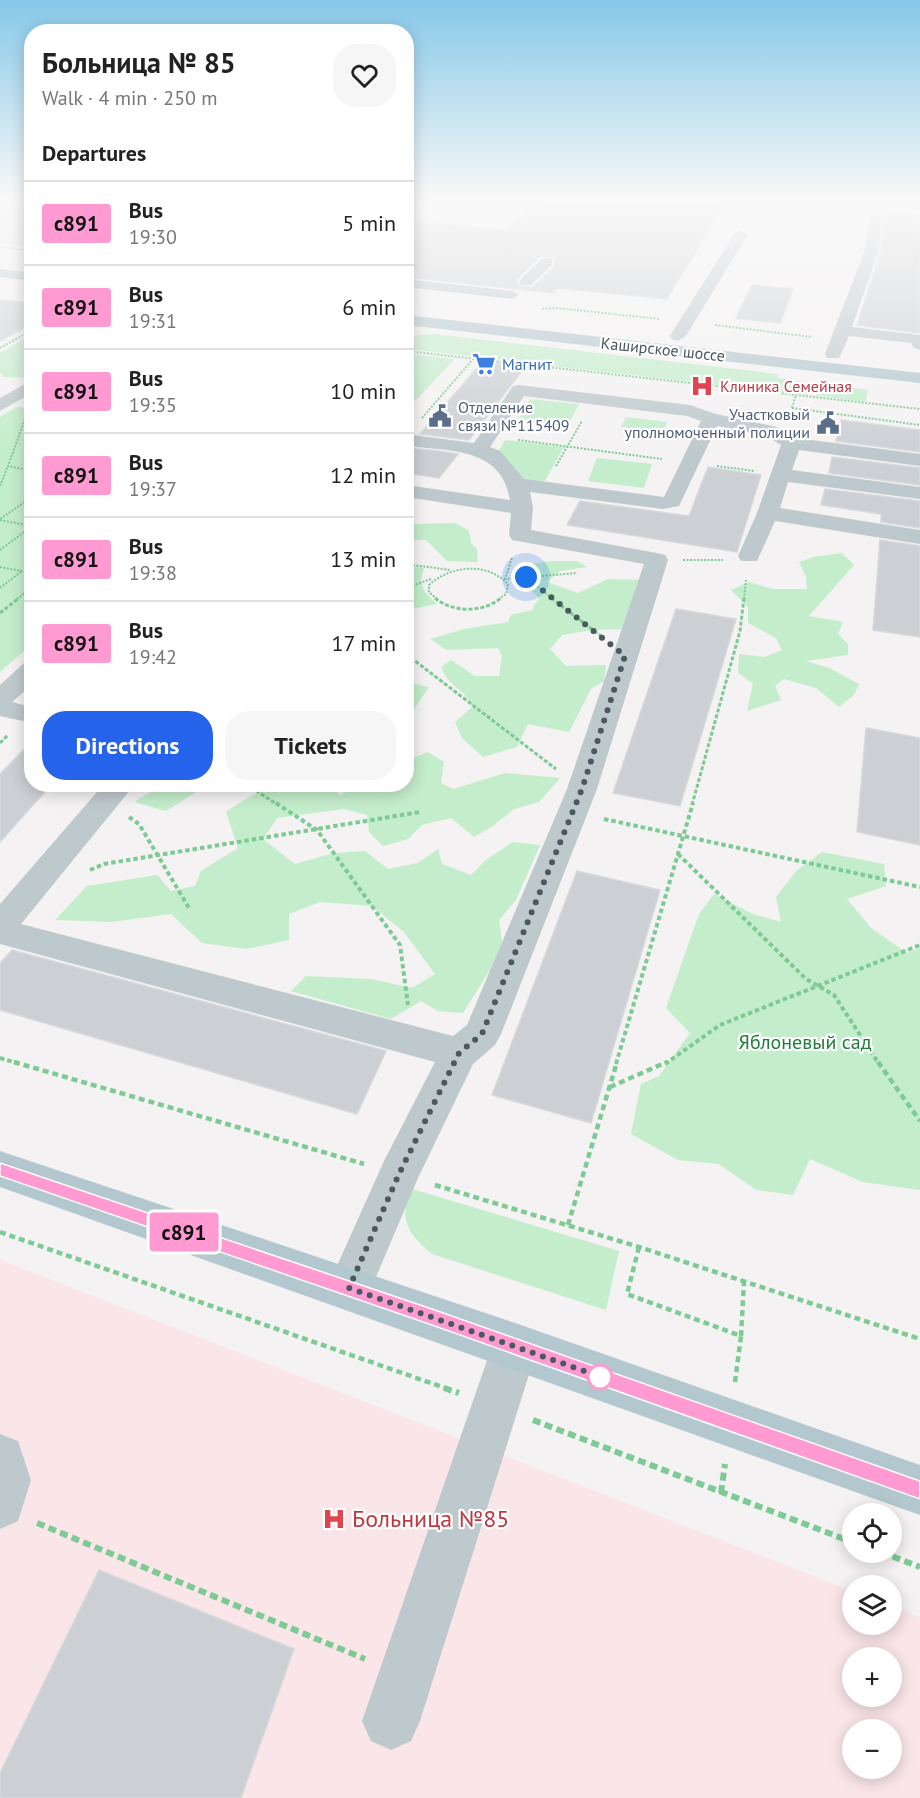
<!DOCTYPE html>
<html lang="en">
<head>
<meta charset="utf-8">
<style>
	:root { --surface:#fff; --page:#f6f6f6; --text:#222; --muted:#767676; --line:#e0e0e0; --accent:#2563eb }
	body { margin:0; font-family:"PT Sans",sans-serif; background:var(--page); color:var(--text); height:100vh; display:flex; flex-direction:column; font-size:22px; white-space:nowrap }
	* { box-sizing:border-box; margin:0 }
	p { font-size:20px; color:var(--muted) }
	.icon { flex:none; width:33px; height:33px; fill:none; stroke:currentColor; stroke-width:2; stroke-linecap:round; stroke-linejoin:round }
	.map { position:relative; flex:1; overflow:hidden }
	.side { position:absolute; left:24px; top:24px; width:390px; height:768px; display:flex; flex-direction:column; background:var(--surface); border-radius:24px; box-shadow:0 3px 15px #0003 }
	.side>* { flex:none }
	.badge { padding:0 12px; border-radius:4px; font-size:21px; line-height:39px }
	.tools { position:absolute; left:842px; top:1503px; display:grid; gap:12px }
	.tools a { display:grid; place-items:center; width:60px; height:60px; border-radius:50%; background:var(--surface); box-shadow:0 3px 15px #0003; font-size:30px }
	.you { position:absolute; width:30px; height:30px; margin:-15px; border:4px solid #fff; border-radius:50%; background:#1a73e8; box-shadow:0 0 0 9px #1a73e833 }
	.map>.badge { position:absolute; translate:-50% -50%; box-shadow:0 0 0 3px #fff }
	h2 { padding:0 18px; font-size:22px; line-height:54px }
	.round { display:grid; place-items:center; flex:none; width:63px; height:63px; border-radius:24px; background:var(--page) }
	.summary { display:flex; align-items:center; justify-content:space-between; height:102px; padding:0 18px }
	h1 { font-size:28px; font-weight:700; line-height:45px }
	.action { display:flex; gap:12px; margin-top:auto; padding:12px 18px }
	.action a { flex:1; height:69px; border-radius:24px; background:var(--accent); color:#fff; font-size:24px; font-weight:700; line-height:69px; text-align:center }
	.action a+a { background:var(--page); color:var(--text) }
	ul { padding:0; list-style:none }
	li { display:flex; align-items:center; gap:18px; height:84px; padding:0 18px; border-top:2px solid var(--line) }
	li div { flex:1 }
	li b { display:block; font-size:22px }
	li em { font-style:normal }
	li .badge { min-width:66px; font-weight:700; text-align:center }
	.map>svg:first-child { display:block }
	.education { fill:#e5e3e3 }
	.medical { fill:#fae5e8; fill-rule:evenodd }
	.green { fill:#c4edcb }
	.building { fill:#ccd0d4; stroke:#d6d9dc; stroke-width:1.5; fill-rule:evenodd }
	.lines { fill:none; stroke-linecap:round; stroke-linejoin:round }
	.path-far5 { stroke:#7eca94; stroke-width:1.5; stroke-dasharray:1.5 1.5; stroke-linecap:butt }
	.path-far4 { stroke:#7eca94; stroke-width:2; stroke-dasharray:2 1.5; stroke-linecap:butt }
	.path-far3 { stroke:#7eca94; stroke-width:3; stroke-dasharray:4 2; stroke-linecap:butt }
	.path-far2 { stroke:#7eca94; stroke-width:4; stroke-dasharray:4.5 3; stroke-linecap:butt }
	.path-far1 { stroke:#7eca94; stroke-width:4.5; stroke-dasharray:6 4; stroke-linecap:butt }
	.path { stroke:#7eca94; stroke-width:6; stroke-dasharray:8 4.5; stroke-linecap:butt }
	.minor { fill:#bec9cd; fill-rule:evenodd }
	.major { fill:#b3c7ce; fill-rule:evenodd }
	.line { fill:#ff9ad2; stroke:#fff; stroke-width:1.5 }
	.walk { stroke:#4a595e; stroke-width:6; stroke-dasharray:0 10.8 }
	.stop-dot { fill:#fff; stroke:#ff9ad2; stroke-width:3 }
	.labels { text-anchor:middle; stroke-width:4.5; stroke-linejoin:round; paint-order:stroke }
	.far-street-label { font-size:16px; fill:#4a595e; stroke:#fff }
	.far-shop-label { font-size:16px; fill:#366cbe; stroke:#fff; text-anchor:start }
	.far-health-label { font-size:16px; fill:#be3a42; stroke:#fff; text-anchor:start }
	.far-service-label { font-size:16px; fill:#4e5e75; stroke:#fff; text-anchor:start }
	.park-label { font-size:20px; fill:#1e7d39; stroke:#fff }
	.near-health-label { font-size:24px; fill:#be3a42; stroke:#fff; text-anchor:start }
</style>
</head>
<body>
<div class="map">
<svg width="920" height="1798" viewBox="0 0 920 1798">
	<rect width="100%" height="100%" fill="#f4f2f2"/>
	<path class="education" d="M0,201H31V246L0,243Z"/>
	<path class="medical" d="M0,1260L852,1591V1624H891V1606L920,1617V1798H0ZM852,1658H891V1696H852ZM852,1730H891V1768H852Z"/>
	<g class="green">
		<path d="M434,334L778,374L777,378L811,383L806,395L407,349V340L419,335Z"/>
		<path d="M31,335V364L27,367L31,368V378L3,377L0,371V353Z"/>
		<path d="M407,354L455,359L407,409L406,354Z"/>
		<path d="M819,384L868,390L865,402L815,395Z"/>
		<path d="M530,399L579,404L569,424L519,419Z"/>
		<path d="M18,406L31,410V645L0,672V417Z"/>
		<path d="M626,417L667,422L663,432L621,427Z"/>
		<path d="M505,440L564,447L543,484L524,481L499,451Z"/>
		<path d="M597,458L652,464L644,488L588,481Z"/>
		<path d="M407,516L415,524L455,523L469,531L471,543L477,549L478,562L447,561L426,540H409L407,553Z"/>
		<path d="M842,553L854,565L809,616L843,622L838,634L848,644V655L806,661L829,668L859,684L854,695L839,707L816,688L784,679L775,686L781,700L747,711L753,684L738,673L739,654L765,657L782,650L776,638L748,623V607L731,590L749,582L774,589H807L806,577L799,562L814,557Z"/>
		<path d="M553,561H577L587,567L560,571L547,582L578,593L608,579L641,580L627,629L592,630L562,635L550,649L566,666L606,665L604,681L591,689L569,732L528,724L517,747L483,757L462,738L455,722L472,707C465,687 448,688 441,667L451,660L475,676H499L502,656L498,648L446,650L430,639L464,629L508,622L511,615L532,610L539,598L521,581L515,566Z"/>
		<path d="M407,565L424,568C418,586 423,591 437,604L407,610Z"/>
		<path d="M407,682L429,687L407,720L406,682Z"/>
		<path d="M428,752L444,762L441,783L453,789L505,773L560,778L539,802L514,809L493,826L474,837L451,818L422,825L408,839L383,846L369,832L367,815L344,809L277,818L263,839L295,864L334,853L365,851L388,869L418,863L438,849L442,864L471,875L487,859L513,842L540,845L516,900L499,920L503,949L463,1013L438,1011L421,1001L391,1019L291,991L306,976L371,979L412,988L435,974L404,932L372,906L320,902L289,914V940L246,949L202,943L171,914L111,922L55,920L87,886L157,875L171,891L195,886L201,871L238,848L226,812C270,782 277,785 329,785L340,795L359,785L406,784L407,760Z"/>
		<path d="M162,785V784L207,785L166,811L134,802Z"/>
		<path d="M822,852L884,864L886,886L847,899L871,928L907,953L920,948V1190L863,1182L810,1159L793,1195L756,1190L719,1164L678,1160L631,1134L641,1084L659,1076L690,1033L666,1008L699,914L714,894L753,914L781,922L776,897L796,871Z"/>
		<path d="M412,1189L619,1251L606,1310L432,1254C407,1233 398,1220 412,1189Z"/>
	</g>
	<g class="building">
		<path d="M541,201H726L667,299L557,288L553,293L406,277V221L506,230ZM547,256L554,258V267L533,287L519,286L517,281L519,277L540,257Z"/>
		<path d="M885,211L920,214V333L857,325L881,251Z"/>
		<path d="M752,285L793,289L780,323L736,318Z"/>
		<path d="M0,300L32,303V324L0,341Z"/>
		<path d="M483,361L526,366L469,440L420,434Z"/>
		<path d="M841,420L920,430V452L836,441Z"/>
		<path d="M408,448L439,451L458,454L439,478L406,473Z"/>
		<path d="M832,457L920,468V485L829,473Z"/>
		<path d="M708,467L761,475L737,552L567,525L580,501L689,516Z"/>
		<path d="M825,489L920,501V528L881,522V514L821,505Z"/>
		<path d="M880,540L920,546V637L873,630Z"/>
		<path d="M676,609L736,619L680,806L613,793Z"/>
		<path d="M866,728L920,738V845L857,832Z"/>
		<path d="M32,741V784H52L0,842V774Z"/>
		<path d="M577,871L660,890L591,1123L492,1095Z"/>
		<path d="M12,950L386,1051L357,1114L0,1010V963Z"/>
		<path d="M99,1570L294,1649L241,1798H0V1773Z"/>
	</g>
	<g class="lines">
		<path class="path-far5" d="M0,247L32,251"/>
		<g class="path-far4">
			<path d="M542,309L557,308L660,319"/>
			<path d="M715,325L812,337"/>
			<path d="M0,348L32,330"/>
			<path d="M406,351L920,409"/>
			<path d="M792,408L920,425"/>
			<path d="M792,408L796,395"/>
			<path d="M422,418L474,358"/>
			<path d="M25,419L8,466L32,471"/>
			<path d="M518,440L662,459"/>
			<path d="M556,466L582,421"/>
			<path d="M717,466L754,471"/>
			<path d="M0,486L8,466"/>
			<path d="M0,519L32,497"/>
			<path d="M0,520L32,526"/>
			<path d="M0,550L32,526"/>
			<path d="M512,558L505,579L577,573"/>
			<path d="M683,560H723"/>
			<path d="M406,564L450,570"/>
			<path d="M0,567L32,573"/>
			<path d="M526,578L553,599"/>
			<path d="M0,588L22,571"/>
			<path d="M406,588L431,579"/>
			<path d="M17,599L32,587"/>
			<path d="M437,599L429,592V585C451,565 487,562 508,584L506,594L499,599"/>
			<path d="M744,599L746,580"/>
		</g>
		<g class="path-far3">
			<path d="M435,598C453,613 483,613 501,598"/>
			<path d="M551,598L601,636"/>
			<path d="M0,613L19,598"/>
			<path d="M406,654L556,769"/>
			<path d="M0,743L8,735"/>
			<path d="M246,784L278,805"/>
			<path d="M692,805L740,631L744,598"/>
		</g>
		<g class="path-far2">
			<path d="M276,803L317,830L400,945L408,1005"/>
			<path d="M129,817L139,824L189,908"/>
			<path d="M604,819L920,887"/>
			<path d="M678,854L806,979L834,995L879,1064"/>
			<path d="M90,870L104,864L420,812"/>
			<path d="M0,1058L20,1064"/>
			<path d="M616,1064L693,803"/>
			<path d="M665,1064L720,1025L920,945"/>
		</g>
		<g class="path-far1">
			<path d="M14,1062L364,1164"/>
			<path d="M878,1062L920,1121"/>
			<path d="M610,1087L667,1062"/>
			<path d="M435,1185L639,1247L920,1339"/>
			<path d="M568,1225L617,1062"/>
			<path d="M0,1232L448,1389"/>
			<path d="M639,1247L627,1294L741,1336L744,1282"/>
			<path d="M735,1382L741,1336"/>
		</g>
		<g class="path">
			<path d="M444,1388L459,1393"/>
			<path d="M533,1420L852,1542"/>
			<path d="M721,1493L725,1464"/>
			<path d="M37,1523L365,1659"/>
			<path d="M881,1552L920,1567"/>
		</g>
		<g class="minor">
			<path d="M32,201V208L0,219V211Z"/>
			<path d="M877,207L883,211L879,250L852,327L920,335V350L914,348L911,343L849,336L839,358H827L825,354L865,250L871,211Z"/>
			<path d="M741,230L748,234L686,336L678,341L672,339L670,336L734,234Z"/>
			<path d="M547,258L552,259V265L531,285H521L519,282L521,279L542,259Z"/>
			<path d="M406,279L512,291L519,295L512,299L406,287Z"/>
			<path d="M32,380V393L0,411V398Z"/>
			<path d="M519,385L690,405L716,414L777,427L796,438L920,454V466L799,450L792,470L920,487V499L788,482L780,508L920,530V544L775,521L757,561H741L738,556L757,513L781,445L764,435L717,426L679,506L663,509L530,492L533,508L531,530L657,553L665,555L668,560L597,789L501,1034L495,1045L473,1064L418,1178L365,1303L349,1310L333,1303L327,1288L384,1161L435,1062L0,944V904L104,784H135L21,924L453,1036L467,1025L567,789L644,564L512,540L509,535L511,513L406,497V485L510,500C502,447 449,451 406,446V434L474,443L513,386ZM524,396L687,416L701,421L664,497L524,479L500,451L490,447Z"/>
			<path d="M32,662V685L12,702L32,707V723L0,716V685L23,664Z"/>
			<path d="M515,1323L531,1330L538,1346L420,1721L411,1741L391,1750L371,1741L362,1721L492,1346L499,1330Z"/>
			<path d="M0,1434L18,1441L31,1480L18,1521L0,1529Z"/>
		</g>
		<g class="major">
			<path d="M0,269L32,273V281L0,277Z"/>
			<path d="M406,315L920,373V383L406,325Z"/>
			<path d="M0,1151L515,1323L920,1465V1515L0,1187Z"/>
		</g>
	</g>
	<linearGradient id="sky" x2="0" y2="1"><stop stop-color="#86c8e8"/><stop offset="0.44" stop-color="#faf9f9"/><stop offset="1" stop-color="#faf9f9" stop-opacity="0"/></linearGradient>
	<rect width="920" height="453" fill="url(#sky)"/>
	<path class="line" d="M0,1163L432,1309L920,1481V1499L432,1325L0,1176Z"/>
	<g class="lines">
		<path class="walk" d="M526,577L625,656L582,789L482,1034L459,1053L399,1174L349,1288L607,1379L600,1377"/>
	</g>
	<defs>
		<g id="supermarket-bare" transform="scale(1.8)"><path d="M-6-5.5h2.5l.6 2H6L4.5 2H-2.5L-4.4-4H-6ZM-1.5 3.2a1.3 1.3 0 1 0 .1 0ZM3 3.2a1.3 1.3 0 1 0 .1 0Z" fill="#3f7fe0" stroke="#fff" stroke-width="2.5" paint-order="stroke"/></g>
		<g id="hospital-bare" transform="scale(1.8)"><path d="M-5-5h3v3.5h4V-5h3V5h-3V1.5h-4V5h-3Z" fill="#e0444e" stroke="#fff" stroke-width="2.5" paint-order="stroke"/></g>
		<g id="civic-bare" transform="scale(1.8)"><path d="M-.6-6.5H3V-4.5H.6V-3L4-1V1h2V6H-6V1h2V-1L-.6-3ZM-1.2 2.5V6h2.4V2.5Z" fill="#5c6f8a" stroke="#fff" stroke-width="2.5" paint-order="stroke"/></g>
	</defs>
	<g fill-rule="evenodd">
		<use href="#supermarket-bare" x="484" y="364"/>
		<use href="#hospital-bare" x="702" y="386"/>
		<use href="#civic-bare" x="440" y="416"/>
		<use href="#civic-bare" x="828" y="423"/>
		<use href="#hospital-bare" x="334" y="1519"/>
	</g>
	<circle class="stop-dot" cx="600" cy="1377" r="12"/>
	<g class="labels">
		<g class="far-street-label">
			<text transform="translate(663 349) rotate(6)" y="6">Каширское шоссе</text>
		</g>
		<g class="far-shop-label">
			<text x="502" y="370">Магнит</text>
		</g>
		<g class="far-health-label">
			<text x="720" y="392">Клиника Семейная</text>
		</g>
		<g class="far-service-label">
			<text x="458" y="413">Отделение<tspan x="458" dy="18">связи №115409</tspan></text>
			<text x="810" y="420" text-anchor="end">Участковый<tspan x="810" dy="18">уполномоченный полиции</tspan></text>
		</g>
		<g class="park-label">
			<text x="805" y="1049">Яблоневый сад</text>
		</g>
		<g class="near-health-label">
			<text x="352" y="1527">Больница №85</text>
		</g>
	</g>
</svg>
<div class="tools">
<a><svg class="icon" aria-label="locate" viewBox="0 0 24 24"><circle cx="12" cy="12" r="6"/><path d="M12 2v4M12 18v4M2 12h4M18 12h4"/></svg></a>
<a><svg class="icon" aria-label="layers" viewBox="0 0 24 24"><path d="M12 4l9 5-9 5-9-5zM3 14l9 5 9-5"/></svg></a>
<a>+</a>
<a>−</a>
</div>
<div class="you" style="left:526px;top:577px"></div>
<b class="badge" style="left:184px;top:1232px;background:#ff9ad2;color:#111">с891</b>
<section class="side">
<div class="summary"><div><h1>Больница № 85</h1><p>Walk · 4 min · 250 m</p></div><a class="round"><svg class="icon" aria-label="heart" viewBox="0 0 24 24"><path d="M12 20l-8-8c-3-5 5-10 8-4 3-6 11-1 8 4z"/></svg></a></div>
<h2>Departures</h2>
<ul>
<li><span class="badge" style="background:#ff9ad2;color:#111">с891</span><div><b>Bus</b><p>19:30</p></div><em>5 min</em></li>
<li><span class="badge" style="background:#ff9ad2;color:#111">с891</span><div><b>Bus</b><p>19:31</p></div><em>6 min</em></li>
<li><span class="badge" style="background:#ff9ad2;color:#111">с891</span><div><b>Bus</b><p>19:35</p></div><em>10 min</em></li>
<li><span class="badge" style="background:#ff9ad2;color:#111">с891</span><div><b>Bus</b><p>19:37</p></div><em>12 min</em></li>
<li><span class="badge" style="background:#ff9ad2;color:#111">с891</span><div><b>Bus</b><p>19:38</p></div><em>13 min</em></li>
<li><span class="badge" style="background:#ff9ad2;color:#111">с891</span><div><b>Bus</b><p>19:42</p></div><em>17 min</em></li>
</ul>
<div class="action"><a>Directions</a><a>Tickets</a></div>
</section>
</div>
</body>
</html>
